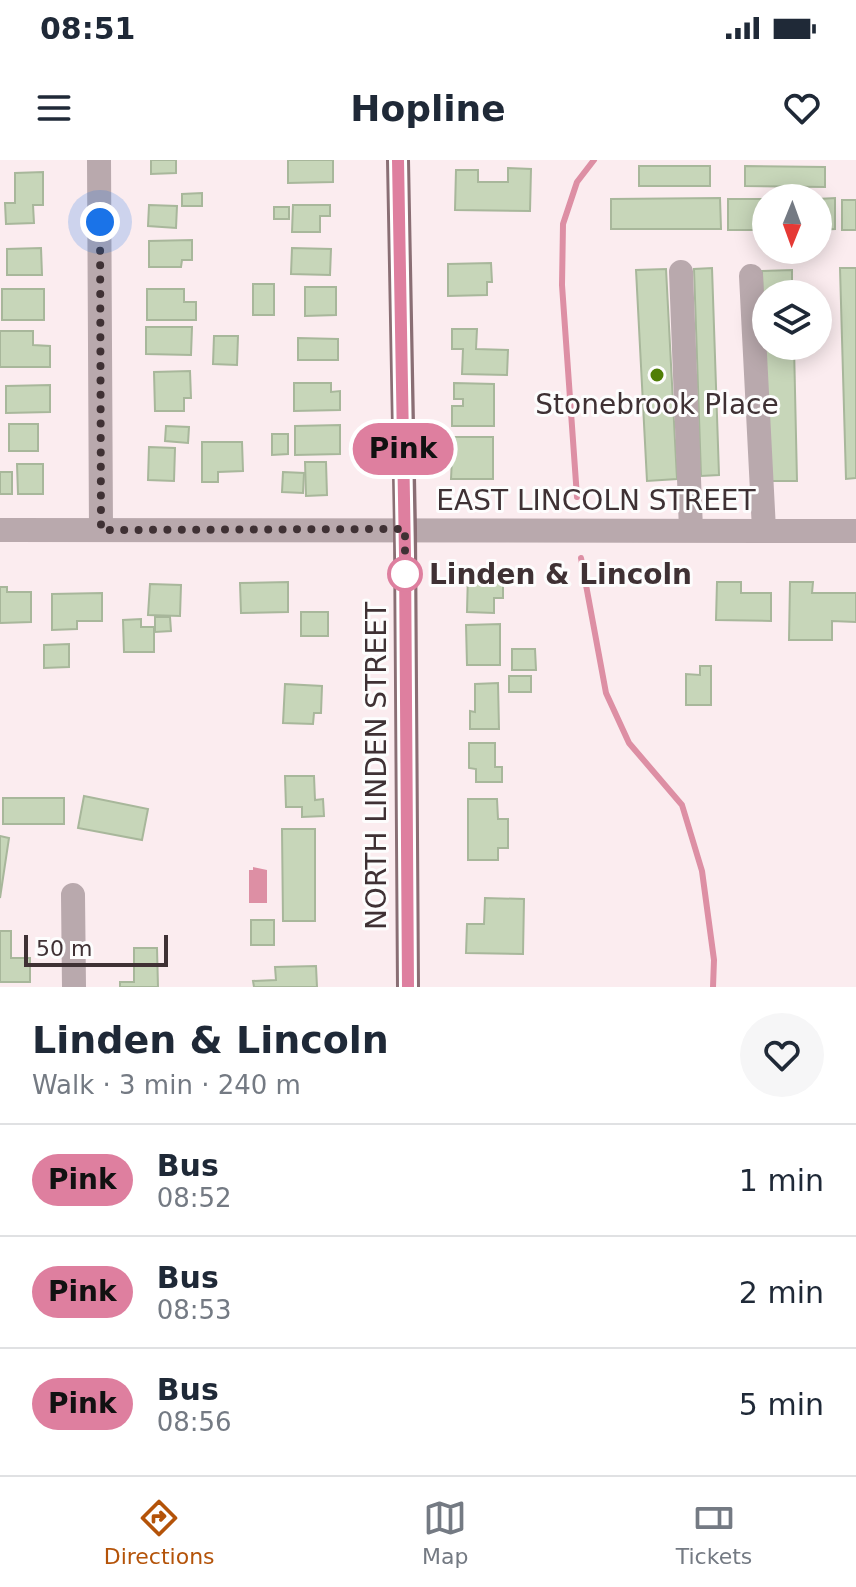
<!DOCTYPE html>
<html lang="en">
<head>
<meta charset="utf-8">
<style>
	:root { --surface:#fff; --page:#f6f6f7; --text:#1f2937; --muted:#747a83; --line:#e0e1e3; --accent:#b45309 }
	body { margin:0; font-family:"DejaVu Sans",sans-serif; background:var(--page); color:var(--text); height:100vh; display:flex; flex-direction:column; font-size:30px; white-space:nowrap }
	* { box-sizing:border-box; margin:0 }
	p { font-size:26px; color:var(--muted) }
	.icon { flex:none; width:44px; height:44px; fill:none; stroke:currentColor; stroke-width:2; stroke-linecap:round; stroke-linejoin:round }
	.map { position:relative; height:827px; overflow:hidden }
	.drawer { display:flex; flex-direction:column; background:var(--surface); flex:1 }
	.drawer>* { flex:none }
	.badge { padding:0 16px; border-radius:26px; font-size:28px; line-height:52px }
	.needle { width:52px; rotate:181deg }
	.controls { position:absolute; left:752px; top:24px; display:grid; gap:16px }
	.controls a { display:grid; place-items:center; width:80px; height:80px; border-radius:50%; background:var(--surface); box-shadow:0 4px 20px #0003; font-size:40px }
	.scale { position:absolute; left:24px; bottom:20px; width:144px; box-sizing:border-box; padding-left:8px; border:4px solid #3f3134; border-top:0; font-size:22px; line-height:28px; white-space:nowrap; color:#3f3134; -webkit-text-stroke:6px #fdfdfd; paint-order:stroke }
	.you { position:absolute; width:40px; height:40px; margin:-20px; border:6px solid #fff; border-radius:50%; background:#1a73e8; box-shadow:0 0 0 12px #1a73e833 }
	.map>.badge { position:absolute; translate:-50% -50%; box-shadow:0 0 0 4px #fff }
	.round { display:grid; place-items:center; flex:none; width:84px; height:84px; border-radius:42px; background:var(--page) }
	.summary { display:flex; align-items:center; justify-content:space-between; height:136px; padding:0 32px }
	h1 { font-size:38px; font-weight:800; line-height:60px }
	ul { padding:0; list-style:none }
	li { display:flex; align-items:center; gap:24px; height:112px; padding:0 32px; border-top:2px solid var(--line) }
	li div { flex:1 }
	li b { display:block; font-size:30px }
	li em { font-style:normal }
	li .badge { min-width:88px; font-weight:700; text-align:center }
	.status { display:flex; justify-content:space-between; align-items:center; height:56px; padding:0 40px; background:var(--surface); direction:ltr }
	.status svg { height:22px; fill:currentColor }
	header { display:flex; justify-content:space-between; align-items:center; height:104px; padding:0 32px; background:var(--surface); font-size:36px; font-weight:800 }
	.menu { display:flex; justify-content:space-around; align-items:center; height:112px; border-top:2px solid var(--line); background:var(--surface); font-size:22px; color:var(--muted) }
	.menu a { display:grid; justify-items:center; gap:4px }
	.menu .current { color:var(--accent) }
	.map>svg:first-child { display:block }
	.water { fill:#dd8fa4 }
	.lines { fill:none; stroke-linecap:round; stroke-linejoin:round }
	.stream { stroke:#dd8fa4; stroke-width:6 }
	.building { fill:#c7d6b9; stroke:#a8b79b; stroke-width:2 }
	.minor { stroke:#b9a9ad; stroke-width:24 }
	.major { stroke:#8a6e74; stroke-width:24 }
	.line-casing { stroke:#fff; stroke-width:18 }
	.line { stroke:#de7f9f; stroke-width:12 }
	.walk { stroke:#3f3134; stroke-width:8; stroke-dasharray:0 14.4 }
	.poi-dot { fill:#507e06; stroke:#fdfdfd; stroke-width:3 }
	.stop-dot { fill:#fff; stroke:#de7f9f; stroke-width:4 }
	.labels { text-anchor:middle; stroke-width:6; stroke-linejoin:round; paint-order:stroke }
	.poi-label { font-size:28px; fill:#3f3134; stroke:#fdfdfd }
	.street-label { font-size:28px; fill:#3f3134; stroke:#fdfdfd }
	.stop-label { font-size:28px; font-weight:bold; fill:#3f3134; stroke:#fdfdfd; text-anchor:start }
</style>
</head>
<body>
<div class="status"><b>08:51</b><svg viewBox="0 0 49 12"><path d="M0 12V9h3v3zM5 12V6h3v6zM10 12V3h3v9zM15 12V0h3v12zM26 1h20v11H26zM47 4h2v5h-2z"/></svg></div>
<header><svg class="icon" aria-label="menu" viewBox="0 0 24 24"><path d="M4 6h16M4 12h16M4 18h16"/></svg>Hopline<svg class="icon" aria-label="heart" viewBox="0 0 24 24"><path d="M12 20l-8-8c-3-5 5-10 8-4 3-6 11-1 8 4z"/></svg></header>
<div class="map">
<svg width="856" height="827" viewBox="0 0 856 827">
	<rect width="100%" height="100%" fill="#fbecef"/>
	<path class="water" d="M253,707L267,710V743H249V710H253Z"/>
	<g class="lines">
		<g class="stream">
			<path d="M577,337L562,125L563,64L577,22L594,0"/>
			<path d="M581,398L606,533L629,583L682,645L702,711L714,800L713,827"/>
		</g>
	</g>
	<g class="building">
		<path d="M151,0H176V13L151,14Z"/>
		<path d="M288,0H333V22L288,23Z"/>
		<rect x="639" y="6" width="71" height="20"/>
		<path d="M745,6L825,7V27L745,26Z"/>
		<path d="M508,8L531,9L530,51L455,50L456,10H478V22H508Z"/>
		<path d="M43,12V45H33L34,63L6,64L5,43H15V13Z"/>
		<path d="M202,33V46H182V34Z"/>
		<path d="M720,38L721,69H611V39Z"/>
		<path d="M835,38V69L818,70V39Z"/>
		<rect x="728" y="39" width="38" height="31"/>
		<rect x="842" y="40" width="14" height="30"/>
		<path d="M149,45L177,46L176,68L148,66Z"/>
		<path d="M293,45H330V56H320V72H292Z"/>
		<rect x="274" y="47" width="15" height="12"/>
		<path d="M192,80V100H182L181,107H149V81Z"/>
		<path d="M41,88L42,115H7V89Z"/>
		<path d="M292,88L331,89L330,115L291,114Z"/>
		<path d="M491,103L492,122H487V135L448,136V104Z"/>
		<path d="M712,108L719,315L701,316L694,109Z"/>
		<path d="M840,108H856V318L846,319Z"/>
		<path d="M666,109L677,319L647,321L636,110Z"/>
		<path d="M792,110V134H766V186H794L797,321H767L762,111Z"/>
		<rect x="253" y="124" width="21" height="31"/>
		<path d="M305,127H336V155L305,156Z"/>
		<rect x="2" y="129" width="42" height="31"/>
		<path d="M147,129H184V142H196V160H147Z"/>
		<path d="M146,167H192L191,195L146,194Z"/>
		<path d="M452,169H477L476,189L508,190L507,215L462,214L463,189H452Z"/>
		<path d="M0,171H33V185L50,186V207H0Z"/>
		<path d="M214,176H238L237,205L213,204Z"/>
		<path d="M298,178L338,179V200H298Z"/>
		<path d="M190,211L191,238H184V251H155L154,212Z"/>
		<path d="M294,223H331V232L340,231V250L294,251Z"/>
		<path d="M454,223L494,224V266H452V246H463V239H454Z"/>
		<path d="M50,225V252L6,253V226Z"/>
		<rect x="9" y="264" width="29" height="27"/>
		<path d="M340,265V294L295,295V266Z"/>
		<path d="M166,266L189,267L188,283L165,281Z"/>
		<path d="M272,274H288V294L272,295Z"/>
		<path d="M453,277H493V319H451Z"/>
		<path d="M202,282H242L243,311L218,312V322H202Z"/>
		<path d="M149,287L175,288L174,321L148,320Z"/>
		<path d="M305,302H326L327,335L306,336Z"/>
		<path d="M17,304H43V334H18Z"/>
		<rect x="0" y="312" width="12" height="22"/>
		<path d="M283,312L304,313L303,333L282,332Z"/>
		<path d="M468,413L503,414V438H494V453L467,452Z"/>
		<path d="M288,422V452L241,453L240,423Z"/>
		<path d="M717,422H741V433H771V461L716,460Z"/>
		<path d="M790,422H813L812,433H856V462L832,461V480H789Z"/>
		<path d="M150,424L181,425L180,456L148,455Z"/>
		<path d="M0,427H7V432H31V462L0,463Z"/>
		<path d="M102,433V461H77V469L52,470V434Z"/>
		<rect x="301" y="452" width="27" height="24"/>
		<path d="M155,457H170L171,471L155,472Z"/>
		<path d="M141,459V467H154V492H124L123,460Z"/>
		<path d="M500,464V505H467L466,465Z"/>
		<path d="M69,484V507L44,508V485Z"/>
		<path d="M512,489H535L536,510H512Z"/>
		<path d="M700,506H711V545H686V514L700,515Z"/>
		<rect x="509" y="516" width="22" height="16"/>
		<path d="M498,523L499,569H470V551L475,552V524Z"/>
		<path d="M285,524L322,526L321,553H314L313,564L283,563Z"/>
		<path d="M469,583H495V607H502V622H476V609L469,608Z"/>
		<path d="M285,616H314L315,640L323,639L324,656L302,657V647H286Z"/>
		<path d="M84,636L148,649L142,680L78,668Z"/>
		<rect x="3" y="638" width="61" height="26"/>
		<path d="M468,639H497L498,659H508V688H498V700H468Z"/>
		<path d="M282,669H315V761H283Z"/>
		<path d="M0,676L9,678L0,738Z"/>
		<path d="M485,738L524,739L523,794L466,793L467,764H484Z"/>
		<rect x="251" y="760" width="23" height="25"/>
		<path d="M0,771H11V798H30V822H0Z"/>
		<path d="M134,788H157L158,827H120V822H134Z"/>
		<path d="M316,806L317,827H254L253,821L276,820L275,807Z"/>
	</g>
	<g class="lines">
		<g class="minor">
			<path d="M99,0L101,370"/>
			<path d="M681,112L691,370"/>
			<path d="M751,116L764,370"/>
			<path d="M0,370L856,371"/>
			<path d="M73,735L74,827"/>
		</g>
		<path class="major" d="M398,0L405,369L408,827"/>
	</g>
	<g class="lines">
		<g class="line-casing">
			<path id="line" d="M398,0L405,395L408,827"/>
		</g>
		<use href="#line" class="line"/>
		<path class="walk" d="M100,62L101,370L405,369V426V414"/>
	</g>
	<circle class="poi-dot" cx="657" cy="215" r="8"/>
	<circle class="stop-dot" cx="405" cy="414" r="16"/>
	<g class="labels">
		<g class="poi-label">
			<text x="657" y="254">Stonebrook Place</text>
		</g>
		<g class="street-label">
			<text x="596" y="350">EAST LINCOLN STREET</text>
			<text transform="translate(376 606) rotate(-90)" y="10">NORTH LINDEN STREET</text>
		</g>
		<g class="stop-label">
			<text x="429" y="424">Linden &amp; Lincoln</text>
		</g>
	</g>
</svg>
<div class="controls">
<a><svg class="needle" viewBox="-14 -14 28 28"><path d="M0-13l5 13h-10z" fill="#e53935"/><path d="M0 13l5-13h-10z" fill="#747a83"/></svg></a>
<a><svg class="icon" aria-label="layers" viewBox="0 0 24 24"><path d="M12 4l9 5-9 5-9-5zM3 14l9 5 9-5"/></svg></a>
</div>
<div class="scale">50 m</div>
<div class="you" style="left:100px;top:62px"></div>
<b class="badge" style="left:403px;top:289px;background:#de7f9f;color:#111">Pink</b>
</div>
<section class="drawer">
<div class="summary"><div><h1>Linden &amp; Lincoln</h1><p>Walk · 3 min · 240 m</p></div><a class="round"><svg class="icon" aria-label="heart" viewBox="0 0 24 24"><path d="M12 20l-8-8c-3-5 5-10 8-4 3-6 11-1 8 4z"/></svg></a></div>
<ul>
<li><span class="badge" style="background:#de7f9f;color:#111">Pink</span><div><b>Bus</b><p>08:52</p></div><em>1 min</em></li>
<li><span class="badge" style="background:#de7f9f;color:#111">Pink</span><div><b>Bus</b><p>08:53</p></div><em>2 min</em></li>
<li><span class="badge" style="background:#de7f9f;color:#111">Pink</span><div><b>Bus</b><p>08:56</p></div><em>5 min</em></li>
</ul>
</section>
<nav class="menu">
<a class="current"><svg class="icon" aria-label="directions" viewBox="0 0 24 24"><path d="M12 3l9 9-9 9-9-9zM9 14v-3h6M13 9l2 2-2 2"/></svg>Directions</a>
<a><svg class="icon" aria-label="map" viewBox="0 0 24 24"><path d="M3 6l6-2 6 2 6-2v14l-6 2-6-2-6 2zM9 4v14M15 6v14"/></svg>Map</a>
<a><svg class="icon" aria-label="tickets" viewBox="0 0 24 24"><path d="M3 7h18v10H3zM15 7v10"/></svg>Tickets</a>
</nav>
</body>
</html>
